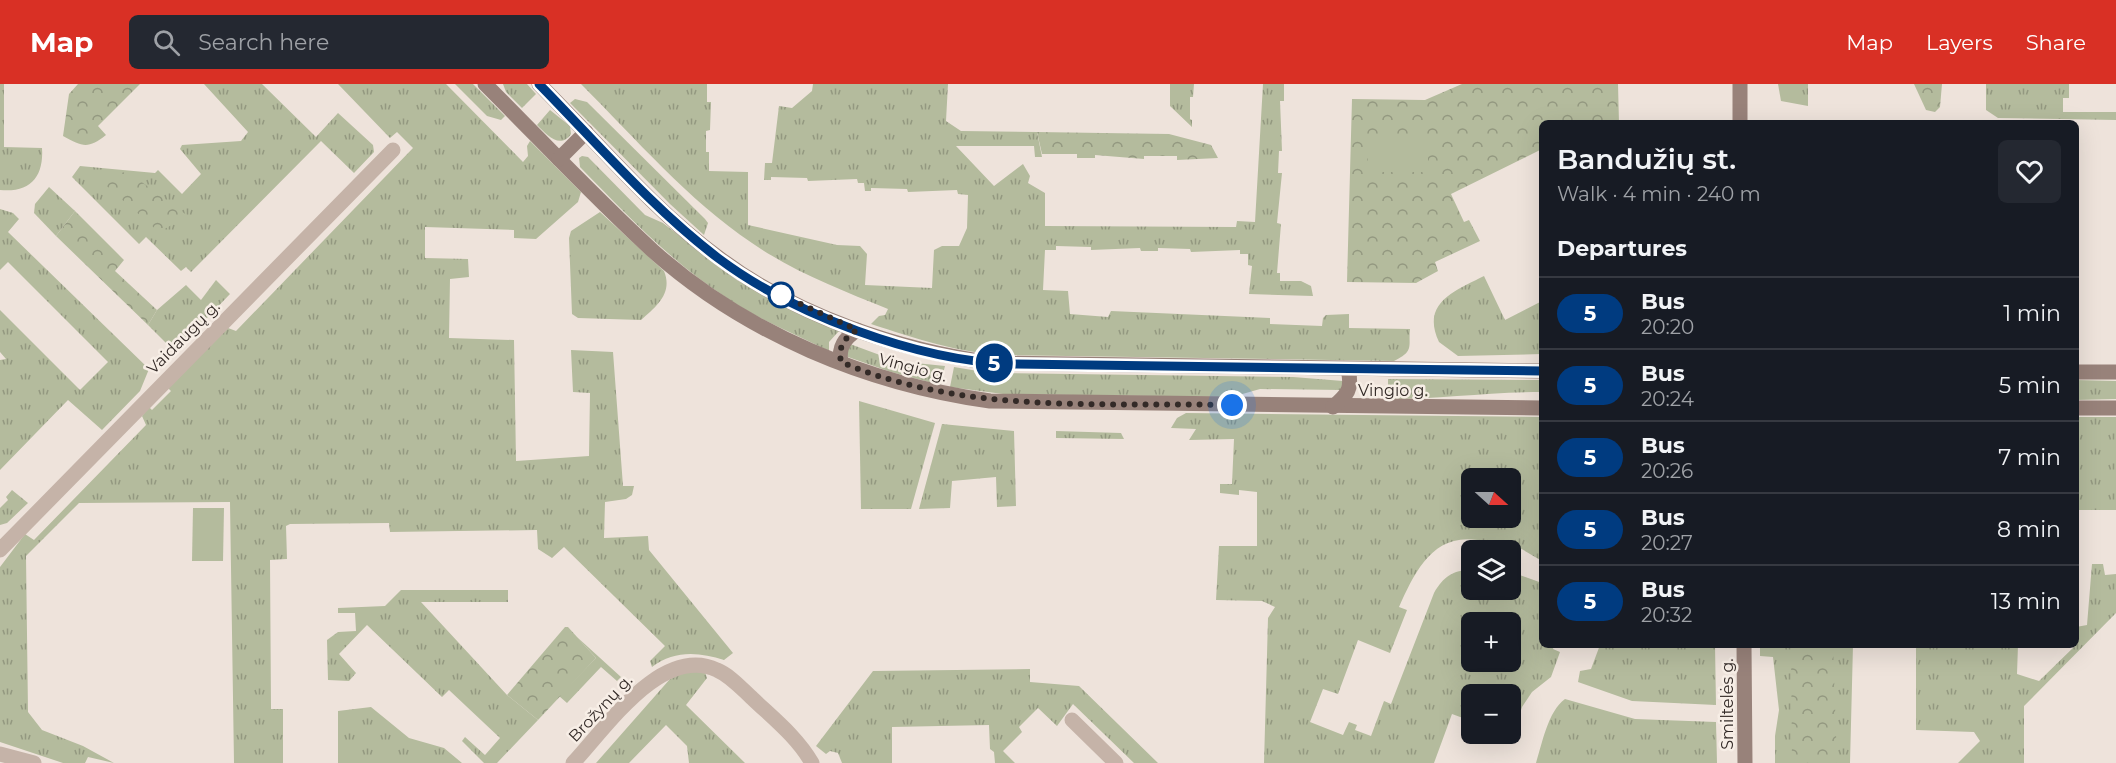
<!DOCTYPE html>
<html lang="en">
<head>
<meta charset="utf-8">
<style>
	:root { --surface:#171b24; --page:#242831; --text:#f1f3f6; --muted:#9ea1a6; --line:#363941; --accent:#d93025 }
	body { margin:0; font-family:Montserrat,sans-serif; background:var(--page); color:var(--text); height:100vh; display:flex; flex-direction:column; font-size:22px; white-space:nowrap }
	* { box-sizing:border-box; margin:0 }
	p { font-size:20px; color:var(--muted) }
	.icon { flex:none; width:33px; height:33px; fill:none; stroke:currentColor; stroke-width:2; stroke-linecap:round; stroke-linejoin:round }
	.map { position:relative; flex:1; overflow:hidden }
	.panel { position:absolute; left:1539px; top:36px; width:540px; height:528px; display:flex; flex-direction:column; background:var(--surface); border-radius:9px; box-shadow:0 6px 24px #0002 }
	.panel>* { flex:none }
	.badge { padding:0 12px; border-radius:20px; font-size:21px; line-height:39px }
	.needle { width:39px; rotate:111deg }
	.buttons { position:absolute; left:1461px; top:384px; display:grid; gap:12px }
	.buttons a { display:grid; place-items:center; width:60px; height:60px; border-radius:9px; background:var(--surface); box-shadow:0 6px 24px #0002; font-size:30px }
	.you { position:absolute; width:30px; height:30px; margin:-15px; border:4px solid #fff; border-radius:50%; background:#1a73e8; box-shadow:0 0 0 9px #1a73e833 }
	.map>.badge { position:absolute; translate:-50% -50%; box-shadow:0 0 0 3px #fff }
	h2 { padding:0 18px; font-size:22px; line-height:54px }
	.round { display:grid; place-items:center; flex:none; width:63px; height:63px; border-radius:9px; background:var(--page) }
	.overview { display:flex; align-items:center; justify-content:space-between; height:102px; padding:0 18px }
	h1 { font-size:28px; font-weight:600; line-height:45px }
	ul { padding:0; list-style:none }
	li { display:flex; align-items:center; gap:18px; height:72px; padding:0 18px; border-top:2px solid var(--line) }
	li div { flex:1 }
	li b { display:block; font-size:22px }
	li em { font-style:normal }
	li .badge { min-width:66px; font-weight:700; text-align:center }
	header { display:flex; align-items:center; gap:36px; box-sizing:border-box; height:84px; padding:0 30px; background:var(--accent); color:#fff }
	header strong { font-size:28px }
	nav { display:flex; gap:33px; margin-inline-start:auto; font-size:21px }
	.search { width:420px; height:54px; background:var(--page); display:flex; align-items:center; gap:15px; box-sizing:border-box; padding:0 21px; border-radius:9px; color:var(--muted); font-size:22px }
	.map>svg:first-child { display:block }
	.grass { fill:url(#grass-tufts); fill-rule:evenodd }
	.forest { fill:url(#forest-crowns) }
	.garden { fill:#b4bb9d }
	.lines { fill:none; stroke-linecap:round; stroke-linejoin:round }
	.street { stroke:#c5b3a8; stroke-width:15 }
	.secondary { stroke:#98827a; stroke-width:15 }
	.line-casing { stroke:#fff; stroke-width:14 }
	.line { stroke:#003b80; stroke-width:9 }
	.walk { stroke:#332a27; stroke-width:6; stroke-dasharray:0 10.8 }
	.stop-dot { fill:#fff; stroke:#003b80; stroke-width:3 }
	.labels { text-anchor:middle; stroke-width:5; stroke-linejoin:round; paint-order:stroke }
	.street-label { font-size:16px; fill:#332a27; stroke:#f7eee6 }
</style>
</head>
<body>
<header>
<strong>Map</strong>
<div class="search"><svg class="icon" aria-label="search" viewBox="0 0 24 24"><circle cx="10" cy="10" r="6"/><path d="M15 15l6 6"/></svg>Search here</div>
<nav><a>Map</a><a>Layers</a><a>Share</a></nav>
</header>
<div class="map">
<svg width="2116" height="679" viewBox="0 0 2116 679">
	<defs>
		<pattern id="grass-tufts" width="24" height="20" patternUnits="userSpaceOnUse" patternTransform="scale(1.5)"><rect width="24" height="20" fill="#b4bb9d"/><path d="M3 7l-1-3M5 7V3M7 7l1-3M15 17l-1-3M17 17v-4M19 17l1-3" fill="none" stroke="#939880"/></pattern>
		<pattern id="forest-crowns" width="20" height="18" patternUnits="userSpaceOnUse" patternTransform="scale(1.5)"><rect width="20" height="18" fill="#b4bb9d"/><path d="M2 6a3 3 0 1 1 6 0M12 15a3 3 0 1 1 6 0" fill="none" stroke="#939880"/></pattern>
	</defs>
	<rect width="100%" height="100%" fill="#eee3db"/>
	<g class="grass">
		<path d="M0,0H4V63L42,64C44,93 30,109 0,106Z"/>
		<path d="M204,0H262L316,53L338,29L373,61L374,68L354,89L321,57L191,188L186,183L181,187L146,153L139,160L72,93L80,82L155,89L158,86L182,110L201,90L180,65L182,61L241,57L248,48Z"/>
		<path d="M338,0H446L523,78L528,72L527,62L530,57L581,108L578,118L536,155L514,154V146L425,143V174L468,175L469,193L450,195L449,254L514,256L516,377L589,372L590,309L573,308L571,266L613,268L623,402H634L632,411L626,415L605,418L604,454L648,452L649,466L733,569L724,576C699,568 674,566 652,583L650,577L665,562L564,463L552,474L538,465L537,446L390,448L389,439L290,440L286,442L287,475L270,476L271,625H283V679H234L230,418L79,419L26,472L28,628L42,646L83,662L114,679L88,673L85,679H63L0,658V483L25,450L34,456L146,341L142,332L149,323L152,326L171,307L168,304L228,244L236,247L413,64L397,48L390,54Z"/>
		<path d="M455,0H473L505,32L501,36L487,32Z"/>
		<path d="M503,0H527L536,10L522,24L506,8Z"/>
		<path d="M581,0H707V18H711L710,46L706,47V68H709V87L748,88V141L837,161L860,162L867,170L865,201L932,204L934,166L942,162H959L967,144L968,111L958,110L957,106L908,108L907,105L871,104V107H865L864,99H858L857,95L808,97L807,94L771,93V96H764L765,79H772L779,22L792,24L812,7L813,0H948L946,37L961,47L1037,48L1042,73H1035L1034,62H956L994,102L1023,80L1030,92L1028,99L1045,109V142L1236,143L1237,137L1255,138L1263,0H1284V17H1280L1282,67H1279L1278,89H1282L1277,139L1281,140L1277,189H1280V197H1301L1311,202L1313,212L1249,210L1252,182L1248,181V170H1240V166L1191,168L1190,165L1158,164V167H1141L1140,164L1091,166V163L1056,162V166H1045L1043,206L1068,207L1070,230L1108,233L1111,227L1270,234V240L1322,242L1323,234L1326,231L1349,230V244L1410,245C1408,262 1415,267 1394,277L1005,271C957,269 915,254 871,240L879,232L885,231L888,225C841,206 794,188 752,159C688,116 636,55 581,0Z"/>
		<path d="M1170,0H1194L1193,13H1190V35L1192,36V43L1170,22Z"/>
		<path d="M1778,0H1808V22L1781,17Z"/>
		<path d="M1986,0H2069V14H2063V28H2116V36L1998,34L1986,26Z"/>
		<path d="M575,15L587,18L705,135L708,139L704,151L670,120L570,19Z"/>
		<path d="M550,26L570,42L571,50C560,66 546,50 537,41Z"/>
		<path d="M582,72L588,73L645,131L663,139L737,196L776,218L839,247L829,258V267C795,250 759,236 727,214C671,178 626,130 580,83L579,74Z"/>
		<path d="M49,103L75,127L56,152L34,129L35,120Z"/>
		<path d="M0,125L13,129L19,135L8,148L149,285L140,307L102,346L68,316L0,386V276L6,275L0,268V226L80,306L108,278L8,178L0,186Z"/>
		<path d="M600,128L664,187C673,209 657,222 641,236L578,234L572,230L569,154L571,147Z"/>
		<path d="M1484,192L1505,236L1542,217V270L1458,272L1439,258C1420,218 1457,206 1484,192Z"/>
		<path d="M216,196L230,210L181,261L171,264L148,241L157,226L186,201L201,216Z"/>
		<path d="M850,260L896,277L945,282L940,301L891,288L848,273L847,262Z"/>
		<path d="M954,283L990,289L1293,293L1343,297L1341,306L1260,305L1232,313L1003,310L950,303Z"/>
		<path d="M1388,295L1542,296V308C1490,308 1440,315 1388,315Z"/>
		<path d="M2076,296L2116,297V315L2076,316Z"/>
		<path d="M859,317L935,339L911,425H861Z"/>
		<path d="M1186,329L1542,333V477L1513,460L1508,466C1498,463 1487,457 1477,456C1432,449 1414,490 1399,523L1407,526L1390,569L1358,556L1338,610L1323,605L1310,638L1343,651L1349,638L1357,641L1355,646L1371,652L1384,617L1391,620L1434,509C1443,493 1453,486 1471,486L1472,506H1510L1511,488L1542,499V561H1554L1553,565L1560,568L1551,593L1532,608L1522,623L1513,651L1509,650L1510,610H1472L1471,637L1452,630L1434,679H1264L1268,534L1275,523L1262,517L1216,516L1219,462H1257V408L1239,406V411L1220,409V400H1232L1234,355L1189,356L1196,345L1171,344L1177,334ZM1472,394H1510V434H1472ZM1472,538H1510V578H1472Z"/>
		<rect x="2076" y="333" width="40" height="93"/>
		<path d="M942,340L1014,347L1016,422L997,423L996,393L952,397L950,424L919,425Z"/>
		<path d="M1056,347L1121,349L1124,355L1056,354Z"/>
		<path d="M12,406L28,419L7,439L0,441V424L8,416L6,413Z"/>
		<path d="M2092,480H2103L2105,491L2116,490V529L2024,622V679H1958L1980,657L1974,648L1916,646V561H2018L2017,590L2039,597L2077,560L2076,543L2087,541Z"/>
		<path d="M401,506H508V518H421L507,611L538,636L497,679H484L462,657L465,653L485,671L500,654L449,606L442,613L367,541L339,570L356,589L349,597L328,596L327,556L338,548L356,547L355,529H338V524L385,522Z"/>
		<path d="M577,553L621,593L617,597L601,583L567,619L559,612L596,574Z"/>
		<path d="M1600,561H1715L1716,621L1632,617L1578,598L1580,587L1591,585Z"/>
		<path d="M1760,561H1853L1850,679H1775V652L1779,626L1773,573L1760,572Z"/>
		<path d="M704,585L707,594L686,621L745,679H689L687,662L666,641L629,679H596L670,595L684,588Z"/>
		<path d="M1030,585V598L1079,602L1158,679H1134L1073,620L1057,642L1038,624L1019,643L1022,648L1003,667L1015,679H995L994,668L990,665L989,641L892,643V679H842L838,669L830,667L826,670L816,662L873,587Z"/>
		<path d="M1565,615L1635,635L1716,638L1717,679H1536C1542,660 1548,627 1565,615Z"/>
		<path d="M371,623L409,654L444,664L462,679H338V627Z"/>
	</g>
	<g class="forest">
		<path d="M78,0H140L98,42L106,51C88,65 83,63 63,52L69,10Z"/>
		<path d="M1462,0H1618L1619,39H1542V65L1451,110L1464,138L1469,136L1480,157L1435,178L1438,187L1416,199L1347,198L1352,15L1425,16Z"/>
		<path d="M1914,0H1942L1940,23L1935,28L1926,26Z"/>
		<path d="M1037,48L1169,50L1211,61L1218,74L1177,76V72H1144V75L1095,71V74H1077V70H1042Z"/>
		<path d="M128,88L188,132L159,148L94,91Z"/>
		<path d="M75,127L124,176L115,187L157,226L148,241L56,152Z"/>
		<path d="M565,543H568L596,574L538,636L507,611Z"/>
		<path d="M1791,561L1833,562L1837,679H1792Z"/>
	</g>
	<g class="garden">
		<rect x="1368" y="57" width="60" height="31"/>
		<path d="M193,424H224L223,477H192Z"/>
	</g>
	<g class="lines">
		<g class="street">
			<path d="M0,466L393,66"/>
			<path d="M1072,636L1116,679"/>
			<path d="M0,670L34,679"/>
			<path d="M573,679C606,644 662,560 717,586C731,592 742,605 753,615C774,635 797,653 812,679"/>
		</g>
		<g class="secondary">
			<path d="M485,0C541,56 595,114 653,167C746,250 868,300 990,317L1542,324"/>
			<path d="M539,0C598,59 652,125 719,174C796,232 898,266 992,279L1542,287"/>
			<path d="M1740,0V39"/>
			<path d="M559,75L586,48"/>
			<path d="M841,278C838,263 845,254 857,246"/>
			<path d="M2076,288H2116"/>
			<path d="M1333,323C1347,311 1353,305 1348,286"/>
			<path d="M2076,324H2116"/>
			<path d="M1744,561L1745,679"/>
		</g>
	</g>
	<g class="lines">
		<g class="line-casing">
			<path id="line" d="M539,0C597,59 652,124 718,174C794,231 916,276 1010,280L1542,287"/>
		</g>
		<use href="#line" class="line"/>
		<path class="walk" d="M781,211L857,246C844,254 838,263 841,278C965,331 1101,318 1232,321"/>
	</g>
	<circle class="stop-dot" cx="781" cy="211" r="12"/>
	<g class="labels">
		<g class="street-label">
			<text transform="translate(183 253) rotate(-45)" y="6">Vaidaugų g.</text>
			<text transform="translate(913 283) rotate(15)" y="6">Vingio g.</text>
			<text x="1393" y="312">Vingio g.</text>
			<text transform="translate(1727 620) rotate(-90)" y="6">Smiltelės g.</text>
			<text transform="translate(600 624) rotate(-47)" y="6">Brožynų g.</text>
		</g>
	</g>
</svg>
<div class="buttons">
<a><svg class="needle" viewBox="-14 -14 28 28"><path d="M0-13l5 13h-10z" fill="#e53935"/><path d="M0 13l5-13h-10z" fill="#9ea1a6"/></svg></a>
<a><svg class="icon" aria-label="layers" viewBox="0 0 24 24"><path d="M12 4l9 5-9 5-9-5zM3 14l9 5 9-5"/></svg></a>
<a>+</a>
<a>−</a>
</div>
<div class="you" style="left:1232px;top:321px"></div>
<b class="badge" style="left:994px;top:279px;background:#003b80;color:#fff">5</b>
<section class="panel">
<div class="overview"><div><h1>Bandužių st.</h1><p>Walk · 4 min · 240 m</p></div><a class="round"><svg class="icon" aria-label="heart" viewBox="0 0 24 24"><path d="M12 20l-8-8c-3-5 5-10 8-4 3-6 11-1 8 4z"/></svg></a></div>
<h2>Departures</h2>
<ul>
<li><span class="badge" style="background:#003b80;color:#fff">5</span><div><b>Bus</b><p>20:20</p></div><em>1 min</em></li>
<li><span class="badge" style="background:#003b80;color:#fff">5</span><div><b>Bus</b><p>20:24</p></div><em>5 min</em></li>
<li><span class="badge" style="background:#003b80;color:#fff">5</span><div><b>Bus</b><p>20:26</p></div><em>7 min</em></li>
<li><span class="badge" style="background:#003b80;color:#fff">5</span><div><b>Bus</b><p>20:27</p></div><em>8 min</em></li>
<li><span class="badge" style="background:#003b80;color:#fff">5</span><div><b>Bus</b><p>20:32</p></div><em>13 min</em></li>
</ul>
</section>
</div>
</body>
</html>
